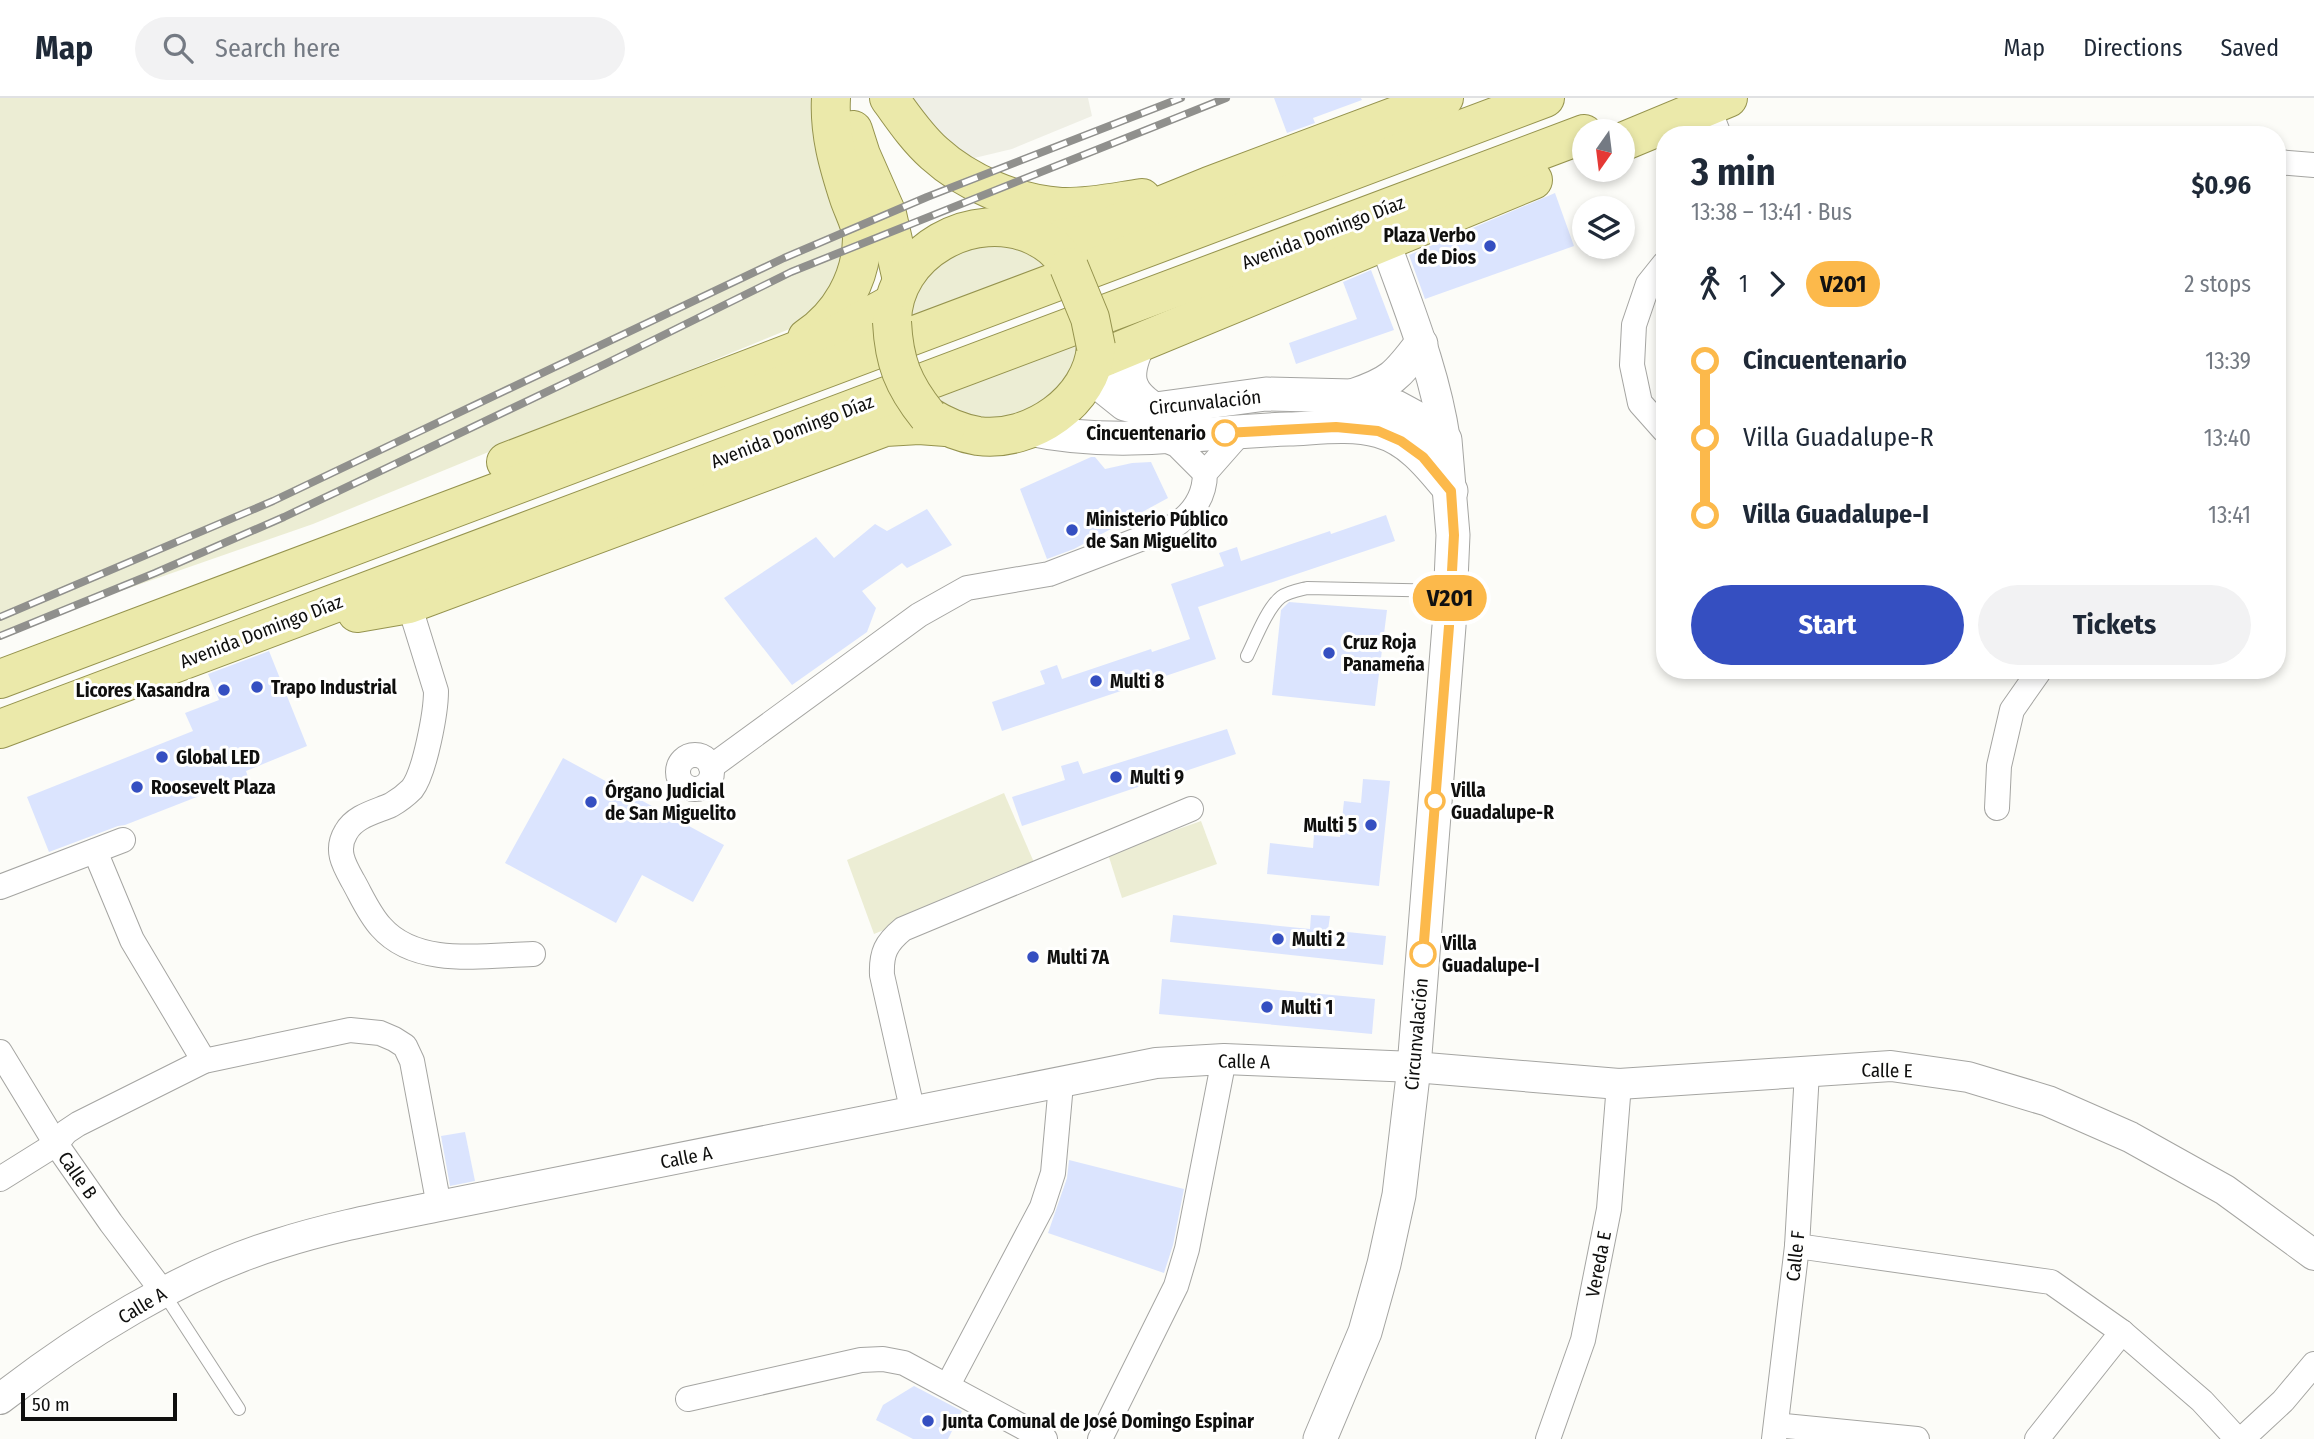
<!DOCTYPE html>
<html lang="en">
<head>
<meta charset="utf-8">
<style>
	:root { --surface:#fff; --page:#f2f2f3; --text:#1f2937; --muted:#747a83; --line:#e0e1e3; --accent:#354fc1 }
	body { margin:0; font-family:"Fira Sans Condensed",sans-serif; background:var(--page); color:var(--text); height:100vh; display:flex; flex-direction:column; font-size:26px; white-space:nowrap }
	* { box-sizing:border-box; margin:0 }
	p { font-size:23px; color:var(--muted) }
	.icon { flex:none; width:38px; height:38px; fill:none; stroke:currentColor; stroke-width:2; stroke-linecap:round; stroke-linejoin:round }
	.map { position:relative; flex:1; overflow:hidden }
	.sheet { position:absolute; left:1656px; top:28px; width:630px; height:553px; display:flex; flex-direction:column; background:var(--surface); border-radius:28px; box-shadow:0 4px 10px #0003 }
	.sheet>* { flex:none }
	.badge { padding:0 14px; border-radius:23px; font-size:24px; line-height:46px }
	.needle { width:46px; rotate:194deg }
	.fabs { position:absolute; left:1572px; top:21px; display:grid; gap:14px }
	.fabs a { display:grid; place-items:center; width:63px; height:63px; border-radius:50%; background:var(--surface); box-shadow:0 4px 10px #0003; font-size:35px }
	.scale { position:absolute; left:21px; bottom:18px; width:156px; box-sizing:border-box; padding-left:7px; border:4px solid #0f0f0e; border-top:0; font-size:19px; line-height:24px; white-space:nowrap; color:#0f0f0e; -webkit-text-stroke:5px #fffffe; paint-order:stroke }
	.map>.badge { position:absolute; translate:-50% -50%; box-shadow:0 0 0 4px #fff }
	.legs { display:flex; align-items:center; gap:10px; height:77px; padding:0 35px; font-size:23px }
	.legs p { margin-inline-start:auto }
	.summary { display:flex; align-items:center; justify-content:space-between; height:119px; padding:0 35px }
	h1 { font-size:38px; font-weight:700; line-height:52px }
	.cta { display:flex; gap:14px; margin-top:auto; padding:14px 35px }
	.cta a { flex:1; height:80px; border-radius:42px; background:var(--accent); color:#fff; font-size:28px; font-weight:700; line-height:80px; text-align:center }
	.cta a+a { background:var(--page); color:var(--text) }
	ul { padding:0 35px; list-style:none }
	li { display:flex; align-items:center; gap:24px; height:77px; font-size:26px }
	li i { display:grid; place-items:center; width:10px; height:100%; margin:0 9px; background:currentColor }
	li i::after { content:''; width:18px; height:18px; margin:-9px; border:5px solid; border-radius:50%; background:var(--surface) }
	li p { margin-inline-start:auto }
	li:first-child i { background:linear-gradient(#0000 50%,currentColor 0) }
	li:last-child i { background:linear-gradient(currentColor 50%,#0000 0) }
	header { display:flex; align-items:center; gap:42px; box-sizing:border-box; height:98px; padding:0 35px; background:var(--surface); border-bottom:2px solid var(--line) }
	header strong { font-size:33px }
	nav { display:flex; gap:38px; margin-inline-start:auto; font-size:24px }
	.search { width:490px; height:63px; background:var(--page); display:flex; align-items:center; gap:18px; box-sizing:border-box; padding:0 24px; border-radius:38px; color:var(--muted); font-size:26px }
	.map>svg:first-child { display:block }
	.built { fill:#efefe5 }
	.green { fill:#ecedd4 }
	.building { fill:#dbe4fe }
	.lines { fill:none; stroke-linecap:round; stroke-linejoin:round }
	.service-casing { stroke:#a5a5a2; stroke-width:14 }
	.minor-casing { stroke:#a5a5a2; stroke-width:26 }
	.tertiary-casing { stroke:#a5a5a2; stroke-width:32 }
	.secondary-casing { stroke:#a5a5a2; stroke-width:35 }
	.primary-casing { stroke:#95934e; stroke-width:40 }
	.service { stroke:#fff; stroke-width:12 }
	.minor { stroke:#fff; stroke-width:24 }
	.tertiary { stroke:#fff; stroke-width:30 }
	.secondary { stroke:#fff; stroke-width:33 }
	.primary { stroke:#ebe9aa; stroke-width:38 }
	.rail-casing { stroke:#90908d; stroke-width:8 }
	.rail { stroke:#fffffe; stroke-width:5; stroke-dasharray:16; stroke-linecap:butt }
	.primary-bridge-casing { stroke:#95934e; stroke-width:40; stroke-linecap:butt }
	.primary-bridge { stroke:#ebe9aa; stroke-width:38 }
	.line-1-casing { stroke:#fff; stroke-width:16 }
	.line-1 { stroke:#fcb94b; stroke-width:10 }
	.poi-dot { fill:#354fc1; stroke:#fffffe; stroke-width:2.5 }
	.stop-1-dot { fill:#fff; stroke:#fcb94b; stroke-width:3.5 }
	.labels { text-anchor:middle; stroke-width:6; stroke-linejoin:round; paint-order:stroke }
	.street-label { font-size:19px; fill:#0f0f0e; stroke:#fffffe }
	.poi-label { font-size:19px; font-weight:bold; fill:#0f0f0e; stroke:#fffffe; text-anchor:start }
	.stop-label { font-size:19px; font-weight:bold; fill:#0f0f0e; stroke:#fffffe; text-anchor:start }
</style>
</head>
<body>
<header>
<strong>Map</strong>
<div class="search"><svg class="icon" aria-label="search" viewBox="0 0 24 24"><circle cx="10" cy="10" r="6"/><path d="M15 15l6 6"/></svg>Search here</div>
<nav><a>Map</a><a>Directions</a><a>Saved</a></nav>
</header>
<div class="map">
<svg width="2314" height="1341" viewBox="0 0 2314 1341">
	<rect width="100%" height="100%" fill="#fcfcf8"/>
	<path class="built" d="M905,0H1088L1092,18L1012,51L966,62Z"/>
	<g class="green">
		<path d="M0,0H814L854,151L826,216L313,426L0,535Z"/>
		<path d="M990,148L1018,151L1047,167L910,222C910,211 914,204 918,195C932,166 959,151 990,148Z"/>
		<path d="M1077,246C1076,254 1076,265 1072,272C1066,282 1053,298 1044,305C1021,322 947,330 938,294Z"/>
		<path d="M1004,695L1036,769L874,836L847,762Z"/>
		<path d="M1201,723L1217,766L1122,800L1108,756Z"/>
	</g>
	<g class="building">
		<path d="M1274,0H1361L1362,2L1313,20L1315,25L1287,35Z"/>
		<path d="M1555,95L1574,148L1425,201L1409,157Z"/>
		<path d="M1371,172L1394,232L1296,266L1289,245L1357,221L1343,184Z"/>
		<path d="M1091,359H1095L1105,371L1132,365L1151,364L1168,400L1074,451L1047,461L1020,391Z"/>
		<path d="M927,411L952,447L907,470L902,465L862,493L876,510L867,534L792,587L724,500L816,439L834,460L875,426L887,433Z"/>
		<path d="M1386,417L1395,443L1198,509L1216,561L1002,633L992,604L1045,586L1040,573L1057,567L1062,581L1151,551L1152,554L1190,541L1171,486L1224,468L1219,455L1237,449L1241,463L1330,433L1331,436Z"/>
		<path d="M1289,504L1387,512L1375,608L1272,597L1281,512Z"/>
		<path d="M269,553L307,648L246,673L248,679L125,727L118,728L49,754L27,699L193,633L185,615L219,602L208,576Z"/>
		<path d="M1227,631L1236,656L1022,728L1012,699L1065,682L1061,668L1078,663L1083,676Z"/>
		<path d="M563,660L724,747L693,804L642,777L616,825L505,765Z"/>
		<path d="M1363,681L1390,683L1379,788L1267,776L1270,745L1313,750L1314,737L1340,739L1344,703L1361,705Z"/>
		<path d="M1173,817L1310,831L1311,817L1330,818L1328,832L1386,838L1383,867L1170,844Z"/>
		<path d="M1162,881L1375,901L1372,936L1159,916Z"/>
		<path d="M465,1034L475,1083L450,1088L441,1038Z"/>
		<path d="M1069,1062L1184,1091L1173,1147L1164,1175L1048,1135L1067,1080Z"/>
		<path d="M914,1288L962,1313L948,1341H913L876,1322L883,1307Z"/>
	</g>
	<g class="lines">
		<g class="service-casing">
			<g id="service">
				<path d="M1247,558C1255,542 1267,510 1281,499C1288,494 1299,492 1307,490L1450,493"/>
				<path d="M163,1194L239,1311"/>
			</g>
		</g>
		<g class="minor-casing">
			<g id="minor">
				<path d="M1708,8L1719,37"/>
				<path d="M2277,64L2314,67"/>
				<path d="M1664,166L1648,186L1634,227L1632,267L1640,305L1664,332"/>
				<path d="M1161,340L1177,347L1205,375"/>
				<path d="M409,506L436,593C436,614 425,674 412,691C406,697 398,703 391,707C375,714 355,718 346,734C335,752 344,767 353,783C362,799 369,816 381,829C417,870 485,857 533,856"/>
				<circle cx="695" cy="674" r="17"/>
				<path d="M711,669L919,517L967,490L1049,476L1174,428C1193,416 1205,398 1205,375L1242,333"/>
				<path d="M1997,710L1999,668L2012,612L2040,572"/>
				<path d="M95,753L132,842L204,963"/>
				<path d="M0,789L123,742"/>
				<path d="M0,954L56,1046L111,1125L163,1194"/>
				<path d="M913,1015L882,877C881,855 886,845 903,831L1191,711"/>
				<path d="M0,1081L56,1046L66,1034L78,1026L204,963L350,932L380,935L394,941L405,948L412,963L439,1108"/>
				<path d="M1797,1148L2051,1184L2122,1234L2202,1303L2237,1341"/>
				<path d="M948,1287L1042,1109L1053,1075L1061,986"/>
				<path d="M688,1301L861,1262L883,1261L904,1265L1045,1341"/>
				<path d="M1776,1327L1917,1341"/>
				<path d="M1100,1341L1176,1188L1187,1151L1224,961"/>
				<path d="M1548,1341L1583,1242L1609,1111L1619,986"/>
				<path d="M1774,1341L1797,1148L1807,974"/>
				<path d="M2037,1341L2122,1234"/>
				<path d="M2242,1341L2283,1303L2314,1266"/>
			</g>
		</g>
		<g class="tertiary-casing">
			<g id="tertiary">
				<path d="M1385,144C1408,209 1435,273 1445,342"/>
				<path d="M0,1301C81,1238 180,1176 278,1146C331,1129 385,1119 439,1108L1156,965L1224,961L1414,969L1619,986L1891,968L1968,979L2048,1003L2130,1039L2225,1092L2314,1157"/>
			</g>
		</g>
		<g class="secondary-casing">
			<g id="secondary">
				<path d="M1139,245C1124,277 1125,294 1157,313"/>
				<path d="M1090,278L1125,306L1148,312L1266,296L1352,298L1396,309L1420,322L1445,342L1453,437L1449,528L1414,969L1399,1097L1384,1166L1365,1234L1320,1341"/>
				<path d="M1352,298C1391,285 1397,278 1421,246"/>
				<path d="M1029,331C1115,350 1202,334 1289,331C1317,330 1351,325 1379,333C1411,342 1431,369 1451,393"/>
			</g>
		</g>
		<g class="primary-casing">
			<g id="primary">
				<path d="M889,0C903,19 916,39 934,55C967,85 1016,106 1061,109C1088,110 1115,104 1142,100"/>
				<path d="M853,32L861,57L887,116L902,182"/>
				<path d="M1622,44L1728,0"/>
				<path d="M1046,143L1093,135L1209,88L1444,0"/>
				<path d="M892,224C892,154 974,109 1035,138C1047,144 1057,151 1064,162"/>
				<path d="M807,240C840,218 861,181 862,141C862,128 853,112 849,100C838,66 829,35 831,0"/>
				<path d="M1095,263L1533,82"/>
				<path d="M928,318C944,328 960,335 978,338C1031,345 1092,303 1096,249"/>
				<path d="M506,364L832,239L892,206"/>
				<path d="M357,515L409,506L885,329L919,327L946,329"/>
				<path d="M0,581L1545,0"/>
				<path d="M0,631L1584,36"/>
			</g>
		</g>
		<use href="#service" class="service"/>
		<use href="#minor" class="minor"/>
		<use href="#tertiary" class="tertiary"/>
		<use href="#secondary" class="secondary"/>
		<use href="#primary" class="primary"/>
		<g class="rail-casing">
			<g id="rail">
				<path d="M0,519L273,403L784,160L927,99L1181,0"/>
				<path d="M0,538L155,475L284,419L605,266L791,174L1226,0"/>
			</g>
		</g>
		<use href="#rail" class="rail"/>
		<g class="primary-bridge-casing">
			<g id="primary-bridge">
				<path d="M1069,169L1090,220L1096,249"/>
				<path d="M892,224C894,264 903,287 928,318"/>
			</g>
		</g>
		<use href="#primary-bridge" class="primary-bridge"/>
	</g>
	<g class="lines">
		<g class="line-1-casing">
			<path id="line-1" d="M1225,335L1336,329L1378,333L1401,343L1423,359L1451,393L1454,437L1449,528L1423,856"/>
		</g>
		<use href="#line-1" class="line-1"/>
	</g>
	<g class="poi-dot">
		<circle cx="1490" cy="148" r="7"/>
		<circle cx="1072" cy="432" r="7"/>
		<circle cx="1329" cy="555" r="7"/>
		<circle cx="1096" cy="583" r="7"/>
		<circle cx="257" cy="589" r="7"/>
		<circle cx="224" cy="592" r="7"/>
		<circle cx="162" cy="659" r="7"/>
		<circle cx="1116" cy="679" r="7"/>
		<circle cx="137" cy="689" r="7"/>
		<circle cx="591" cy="704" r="7"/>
		<circle cx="1371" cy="727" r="7"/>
		<circle cx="1278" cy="841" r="7"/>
		<circle cx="1033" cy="859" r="7"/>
		<circle cx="1267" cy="909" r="7"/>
		<circle cx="928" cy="1323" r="7"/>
	</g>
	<g class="stop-1-dot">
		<circle cx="1225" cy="335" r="12"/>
		<circle cx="1435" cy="703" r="9"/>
		<circle cx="1423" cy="856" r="12"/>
	</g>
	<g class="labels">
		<g class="street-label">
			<text transform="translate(1323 134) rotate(-21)" y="7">Avenida Domingo Díaz</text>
			<text transform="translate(1205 304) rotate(-6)" y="7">Circunvalación</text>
			<text transform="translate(792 333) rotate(-21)" y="7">Avenida Domingo Díaz</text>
			<text transform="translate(261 533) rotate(-21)" y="7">Avenida Domingo Díaz</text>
			<text transform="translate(1416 936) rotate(-85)" y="7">Circunvalación</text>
			<text transform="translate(1244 963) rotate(1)" y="7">Calle A</text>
			<text transform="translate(1887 972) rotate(1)" y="7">Calle E</text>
			<text transform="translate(686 1059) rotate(-11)" y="7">Calle A</text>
			<text transform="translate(78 1077) rotate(55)" y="7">Calle B</text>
			<text transform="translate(1795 1158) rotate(-84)" y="7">Calle F</text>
			<text transform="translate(1598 1166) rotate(-79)" y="7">Vereda E</text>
			<text transform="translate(142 1207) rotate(-31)" y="7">Calle A</text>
		</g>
		<g class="poi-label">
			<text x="1476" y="144" text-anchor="end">Plaza Verbo<tspan x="1476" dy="22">de Dios</tspan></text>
			<text x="1086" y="428">Ministerio Público<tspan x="1086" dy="22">de San Miguelito</tspan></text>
			<text x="1343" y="551">Cruz Roja<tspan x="1343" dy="22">Panameña</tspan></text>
			<text x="1110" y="590">Multi 8</text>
			<text x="271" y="596">Trapo Industrial</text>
			<text x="210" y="599" text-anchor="end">Licores Kasandra</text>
			<text x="176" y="666">Global LED</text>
			<text x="1130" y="686">Multi 9</text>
			<text x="151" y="696">Roosevelt Plaza</text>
			<text x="605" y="700">Órgano Judicial<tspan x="605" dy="22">de San Miguelito</tspan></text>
			<text x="1357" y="734" text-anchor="end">Multi 5</text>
			<text x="1292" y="848">Multi 2</text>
			<text x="1047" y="866">Multi 7A</text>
			<text x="1281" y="916">Multi 1</text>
			<text x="942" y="1330">Junta Comunal de José Domingo Espinar</text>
		</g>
		<g class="stop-label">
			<text x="1206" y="342" text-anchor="end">Cincuentenario</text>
			<text x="1451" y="699">Villa<tspan x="1451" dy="22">Guadalupe-R</tspan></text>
			<text x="1442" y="852">Villa<tspan x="1442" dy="22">Guadalupe-I</tspan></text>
		</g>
	</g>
</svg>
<div class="fabs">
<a><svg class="needle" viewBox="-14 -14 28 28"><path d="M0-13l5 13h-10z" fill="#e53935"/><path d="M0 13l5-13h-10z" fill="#747a83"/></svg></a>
<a><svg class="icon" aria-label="layers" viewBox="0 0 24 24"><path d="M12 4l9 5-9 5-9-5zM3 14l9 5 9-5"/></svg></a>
</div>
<div class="scale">50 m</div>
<b class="badge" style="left:1450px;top:500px;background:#fcb94b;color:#111">V201</b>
<section class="sheet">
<div class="summary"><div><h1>3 min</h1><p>13:38 – 13:41 · Bus</p></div><b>$0.96</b></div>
<div class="legs"><svg class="icon" aria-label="walk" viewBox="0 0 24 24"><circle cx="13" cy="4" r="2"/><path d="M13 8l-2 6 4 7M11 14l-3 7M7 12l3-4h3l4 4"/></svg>1<svg class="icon" aria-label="forward" viewBox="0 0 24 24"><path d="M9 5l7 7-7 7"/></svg><b class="badge" style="background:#fcb94b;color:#111">V201</b><p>2 stops</p></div>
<ul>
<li><i style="color:#fcb94b"></i><b>Cincuentenario</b><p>13:39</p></li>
<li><i style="color:#fcb94b"></i><span>Villa Guadalupe-R</span><p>13:40</p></li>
<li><i style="color:#fcb94b"></i><b>Villa Guadalupe-I</b><p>13:41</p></li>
</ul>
<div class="cta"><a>Start</a><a>Tickets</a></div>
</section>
</div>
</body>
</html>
